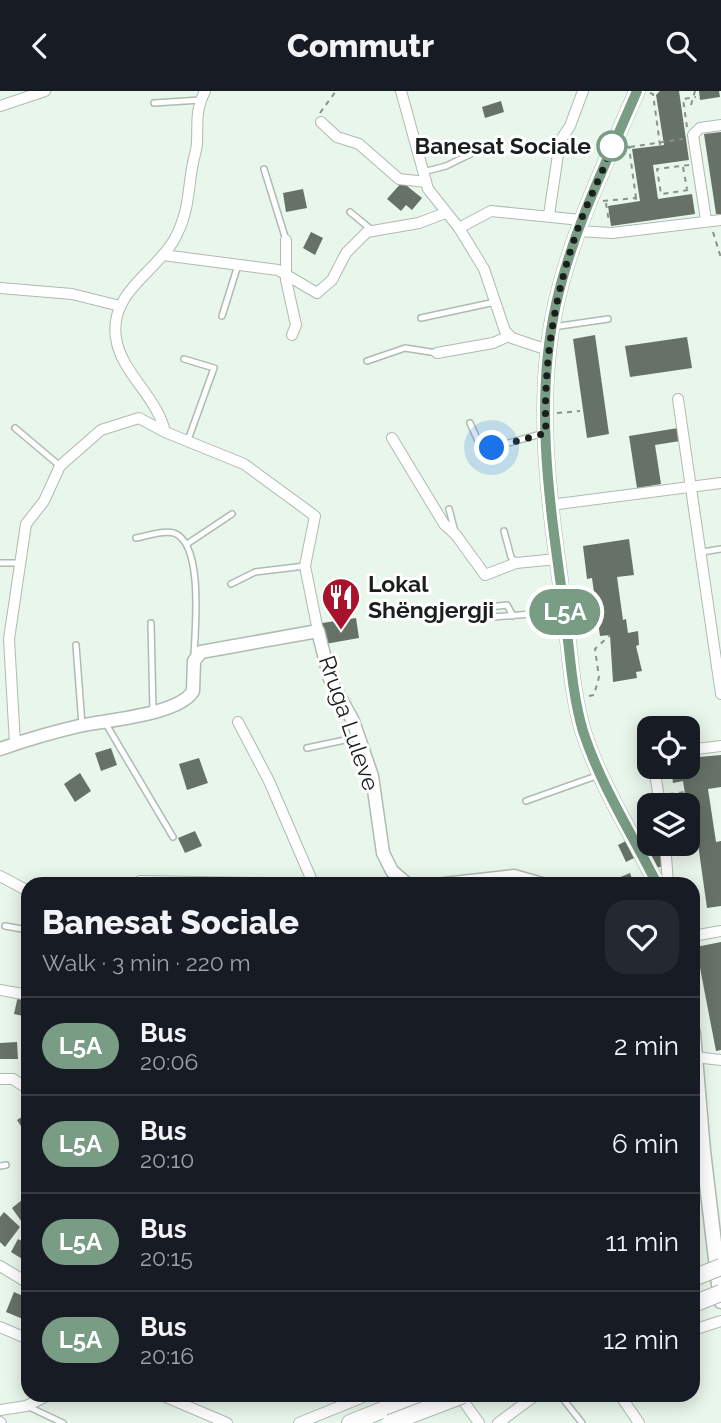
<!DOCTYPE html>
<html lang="en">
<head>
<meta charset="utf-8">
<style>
	:root { --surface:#171b24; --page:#242831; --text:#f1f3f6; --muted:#9ea1a6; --line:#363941 }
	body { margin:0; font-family:Raleway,sans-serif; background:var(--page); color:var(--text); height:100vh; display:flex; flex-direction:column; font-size:26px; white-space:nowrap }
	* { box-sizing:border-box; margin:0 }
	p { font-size:23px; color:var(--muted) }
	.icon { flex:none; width:38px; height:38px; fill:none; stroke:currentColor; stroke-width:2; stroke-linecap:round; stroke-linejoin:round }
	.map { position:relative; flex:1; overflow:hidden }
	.side { position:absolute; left:21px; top:786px; width:679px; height:525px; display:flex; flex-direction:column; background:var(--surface); border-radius:21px; box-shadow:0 4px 18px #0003 }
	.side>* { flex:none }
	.badge { padding:0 14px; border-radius:23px; font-size:24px; line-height:46px }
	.fabs { position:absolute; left:637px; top:625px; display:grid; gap:14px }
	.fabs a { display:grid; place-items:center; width:63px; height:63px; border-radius:14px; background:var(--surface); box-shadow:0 4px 18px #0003; font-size:35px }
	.you { position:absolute; width:35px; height:35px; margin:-18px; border:5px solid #fff; border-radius:50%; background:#1a73e8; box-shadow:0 0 0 10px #1a73e833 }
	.map>.badge { position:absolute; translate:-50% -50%; box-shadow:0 0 0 4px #fff }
	.round { display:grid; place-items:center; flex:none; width:74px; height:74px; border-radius:21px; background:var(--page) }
	.summary { display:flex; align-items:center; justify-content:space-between; height:119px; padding:0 21px }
	h1 { font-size:33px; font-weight:800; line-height:52px }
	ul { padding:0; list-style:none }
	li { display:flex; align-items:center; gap:21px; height:98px; padding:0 21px; border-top:2px solid var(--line) }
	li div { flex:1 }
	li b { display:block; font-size:26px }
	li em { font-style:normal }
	li .badge { min-width:77px; font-weight:700; text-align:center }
	header { display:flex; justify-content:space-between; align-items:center; height:91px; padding:0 21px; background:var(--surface); font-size:32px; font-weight:800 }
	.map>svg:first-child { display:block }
	.building { fill:#667268 }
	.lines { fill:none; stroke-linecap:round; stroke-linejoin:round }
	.service-casing { stroke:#aebbb0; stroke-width:8 }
	.minor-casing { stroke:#aebbb0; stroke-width:12 }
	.tertiary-casing { stroke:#aebbb0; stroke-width:15 }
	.secondary-casing { stroke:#aebbb0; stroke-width:17 }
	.trunk-casing { stroke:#aebbb0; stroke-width:18 }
	.path { stroke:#89928b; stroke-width:2; stroke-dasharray:5 5; stroke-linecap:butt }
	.service { stroke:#fff; stroke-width:5 }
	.minor { stroke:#fff; stroke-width:10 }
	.tertiary { stroke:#fff; stroke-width:12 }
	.secondary { stroke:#fff; stroke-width:14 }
	.trunk { stroke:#fff; stroke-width:16 }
	.trunk-bridge-casing { stroke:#aebbb0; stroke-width:18; stroke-linecap:butt }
	.trunk-bridge { stroke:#fff; stroke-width:16 }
	.line-casing { stroke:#fff; stroke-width:16 }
	.line { stroke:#799c85; stroke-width:10 }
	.walk { stroke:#1a1f1b; stroke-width:7; stroke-dasharray:0 12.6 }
	.stop-dot { fill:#fff; stroke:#799c85; stroke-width:3.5 }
	.labels { text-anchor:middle; stroke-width:6; stroke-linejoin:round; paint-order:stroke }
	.stop-label { font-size:23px; font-weight:bold; fill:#1a1f1b; stroke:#fff; text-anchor:end }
	.poi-label { font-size:23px; font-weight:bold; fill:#1a1f1b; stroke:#fff; text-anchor:start }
	.street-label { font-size:23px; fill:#1a1f1b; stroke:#fff }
</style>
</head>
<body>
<header><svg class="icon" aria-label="back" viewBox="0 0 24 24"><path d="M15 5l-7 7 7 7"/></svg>Commutr<svg class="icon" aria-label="search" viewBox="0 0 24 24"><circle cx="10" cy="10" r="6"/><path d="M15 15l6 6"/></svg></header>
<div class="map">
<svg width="721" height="1332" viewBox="0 0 721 1332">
	<rect width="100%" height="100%" fill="#e9f6eb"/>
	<g class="building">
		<path d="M660,0H679L689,69L653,74L658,108L692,103L695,123L611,135L608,115L640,110L632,58L664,54L656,4Z"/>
		<path d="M699,0H719L720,6L700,9Z"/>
		<path d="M501,10L504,21L485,27L482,16Z"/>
		<path d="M721,41V123H716L704,43Z"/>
		<path d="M402,91L422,107L412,119L406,114L401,120L387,108Z"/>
		<path d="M303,98L307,117L286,121L283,102Z"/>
		<path d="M311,141L323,147L315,164L303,157Z"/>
		<path d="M595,244L609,343L587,347L573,248Z"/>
		<path d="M687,246L692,277L630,286L625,255Z"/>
		<path d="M678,337L680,350L655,354L661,393L637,397L629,345Z"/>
		<path d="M629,448L634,484L617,486L623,529L626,528L628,542L638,540L639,554L636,555L642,580L636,581L637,587L613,591L610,544L600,545L592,487L587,488L583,455Z"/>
		<path d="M356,527L359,547L325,553L322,532Z"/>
		<path d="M111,657L117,674L101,680L95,662Z"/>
		<path d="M721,664V696L708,698L716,751L721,750V815L707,817L698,753L693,754L683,690L673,692L671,676H688V667Z"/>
		<path d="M199,667L208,692L187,699L179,673Z"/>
		<path d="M80,682L91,700L75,711L64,693Z"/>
		<path d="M195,740L202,755L185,762L178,747Z"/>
		<path d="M626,750L634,767L626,771L618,754Z"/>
		<path d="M662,760L665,775L654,777L650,762Z"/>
		<path d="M630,782L634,793H612L611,790Z"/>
		<path d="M721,851V959L716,960L696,856Z"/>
		<path d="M18,905L28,907V926L14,923Z"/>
		<path d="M17,951L18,968H0V952Z"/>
		<path d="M28,1022V1046L17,1029Z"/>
		<path d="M28,1104V1135L26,1137L12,1117Z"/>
		<path d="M4,1121L20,1136L5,1156L0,1151V1126Z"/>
		<path d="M18,1148L28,1153L27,1171L11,1161Z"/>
		<path d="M14,1201L28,1207L23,1228L6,1221Z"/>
	</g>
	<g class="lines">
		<g class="service-casing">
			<g id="service">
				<path d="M154,12L200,9"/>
				<path d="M264,78L286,149"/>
				<path d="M423,81L446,75L481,58"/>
				<path d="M350,121L373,140"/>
				<path d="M222,225L238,174"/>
				<path d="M421,227L495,211"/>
				<path d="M553,236L608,228"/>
				<path d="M184,268L214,277L188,349"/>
				<path d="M367,270L405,257L437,262"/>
				<path d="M470,332L479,352L487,358L544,342"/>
				<path d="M15,337L60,375"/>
				<path d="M449,418L455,441"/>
				<path d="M504,440L511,466L516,472"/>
				<path d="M136,447C147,445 163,439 174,442C204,453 195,538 194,565"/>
				<path d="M187,453L232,423"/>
				<path d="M702,461L721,458"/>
				<path d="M0,472H19"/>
				<path d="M231,493L255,481L305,475"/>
				<path d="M513,525L507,514L480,517L476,525L477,527L562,521"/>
				<path d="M151,532L153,620"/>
				<path d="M76,554L82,634"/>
				<path d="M106,633L173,746"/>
				<path d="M307,657L359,646"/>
				<path d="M526,710L599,684"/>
				<path d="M125,793L140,790"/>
				<path d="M5,835L28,839"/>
				<path d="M0,1075L6,1074"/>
				<path d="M560,1304L582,1332"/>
				<path d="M29,1316L63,1332"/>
			</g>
		</g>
		<g class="minor-casing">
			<g id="minor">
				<path d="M205,0C195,19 198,31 197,51C197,59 194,65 193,72C187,102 190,120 174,149C155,182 109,202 116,247C121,282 157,305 165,341L244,373L315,425L305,475L318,540"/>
				<path d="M401,0L428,98L459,137L484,178L505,240L512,247L548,259"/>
				<path d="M0,15L45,0"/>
				<path d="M321,31L337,46L359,53L399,88L426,91"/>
				<path d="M549,124L560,50L570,35L583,0"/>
				<path d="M706,129L693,44L700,37L721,34"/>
				<path d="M459,137L491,120L581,129"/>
				<path d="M577,140L612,142L721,129"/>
				<path d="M286,149V189L296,234L292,244"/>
				<path d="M163,164L278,179L317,202L332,189L346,162L367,141L419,132L445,122"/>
				<path d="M0,197L72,203L120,215"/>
				<path d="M437,262L493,252L509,245"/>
				<path d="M678,308L721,603"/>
				<path d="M392,347L444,433L456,444L485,484L516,472L557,468"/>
				<path d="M550,414L721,392"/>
				<path d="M238,631L269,690L313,792"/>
				<path d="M15,653L9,548L26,433L44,410L60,375L101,339L139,327L165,341"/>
				<path d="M688,659L721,655"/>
				<path d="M654,676L660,714"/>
				<path d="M665,752L668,793"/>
				<path d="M0,785L28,800"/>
				<path d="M140,790L325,793"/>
				<path d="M693,845L721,840"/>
				<path d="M0,899L28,904"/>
				<path d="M695,966L721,969"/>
				<path d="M0,988H13L28,998"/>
				<path d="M0,1175L28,1192"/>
				<path d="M0,1236L28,1248"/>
				<path d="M693,1239L721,1230"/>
				<path d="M161,1304L227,1332"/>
				<path d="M459,1304L479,1332"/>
				<path d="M620,1304L639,1332"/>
				<path d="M0,1319L26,1315L49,1304"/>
				<path d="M0,1331L1,1332"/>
				<path d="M299,1332L368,1304"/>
				<path d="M498,1332L536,1304"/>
			</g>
		</g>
		<g class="tertiary-casing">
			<g id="tertiary">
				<path d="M0,658C26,649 53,641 79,635C106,629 179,624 193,600L194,570L201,561L318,540L330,588L353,630L372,685L383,762L392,780L407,793"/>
				<path d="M444,793L514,785L542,793"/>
			</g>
		</g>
		<g class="secondary-casing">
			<g id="secondary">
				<path d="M637,0C607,70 573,138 556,213C533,316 551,421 565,524C570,562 572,603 583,640C600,693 632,743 657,793"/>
				<path d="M693,942L703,1060L721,1210"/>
			</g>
		</g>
		<g class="trunk-casing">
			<path id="trunk" d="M350,1332L420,1304"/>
		</g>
		<g class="path">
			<path d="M650,2L653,3L660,54"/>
			<path d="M691,14L695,0"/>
			<path d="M320,22L336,0"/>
			<path d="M687,36L683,8L696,6"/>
			<path d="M626,55L629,56L636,107L640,106"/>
			<path d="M630,56L683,48"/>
			<path d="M689,74L657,78L661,103L689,99"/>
			<path d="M683,76L687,98"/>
			<path d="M603,110L636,107V111"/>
			<path d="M606,112L609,131"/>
			<path d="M713,141L721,167"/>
			<path d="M557,322L580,320"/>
			<path d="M589,605L594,604L599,586L595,558L610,544"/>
			<path d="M669,703L685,701"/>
		</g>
		<use href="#service" class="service"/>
		<use href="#minor" class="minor"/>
		<use href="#tertiary" class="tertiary"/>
		<use href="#secondary" class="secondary"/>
		<use href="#trunk" class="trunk"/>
		<g class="trunk-bridge-casing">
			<g id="trunk-bridge">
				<path d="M693,1187L721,1176"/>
				<path d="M693,1213L721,1202"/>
				<path d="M390,1332L463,1304"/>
			</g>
		</g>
		<use href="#trunk-bridge" class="trunk-bridge"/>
	</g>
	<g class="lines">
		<g class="line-casing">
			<path id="line" d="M637,0C607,70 573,138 556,213C533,316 551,421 565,524C570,562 572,603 583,640C600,693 632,743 657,793"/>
		</g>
		<use href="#line" class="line"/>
		<path class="walk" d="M492,357L546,342C543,273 554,206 577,140C587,111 602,84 612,55"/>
	</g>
	<defs>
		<g id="restaurant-pin" transform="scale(2.0125)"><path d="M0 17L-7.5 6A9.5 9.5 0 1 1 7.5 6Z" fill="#a9122b" stroke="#fff"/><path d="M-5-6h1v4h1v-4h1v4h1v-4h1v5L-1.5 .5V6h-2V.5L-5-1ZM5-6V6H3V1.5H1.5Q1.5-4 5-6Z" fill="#fff"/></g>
	</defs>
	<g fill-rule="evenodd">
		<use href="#restaurant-pin" x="341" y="506"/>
	</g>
	<circle class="stop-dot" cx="612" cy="55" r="14"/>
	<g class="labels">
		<g class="stop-label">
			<text x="591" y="63">Banesat Sociale</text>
		</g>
		<g class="poi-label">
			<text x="368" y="501">Lokal<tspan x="368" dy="26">Shëngjergji</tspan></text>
		</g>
		<g class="street-label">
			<text transform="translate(349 632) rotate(71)" y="8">Rruga Luleve</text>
		</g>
	</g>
</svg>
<div class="fabs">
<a><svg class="icon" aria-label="locate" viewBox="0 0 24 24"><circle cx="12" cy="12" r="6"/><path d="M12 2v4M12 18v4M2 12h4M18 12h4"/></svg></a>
<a><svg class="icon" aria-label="layers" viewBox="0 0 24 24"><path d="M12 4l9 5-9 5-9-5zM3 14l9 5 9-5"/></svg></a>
</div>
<div class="you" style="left:492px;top:357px"></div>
<b class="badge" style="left:565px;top:521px;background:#799c85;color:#fff">L5A</b>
<section class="side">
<div class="summary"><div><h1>Banesat Sociale</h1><p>Walk · 3 min · 220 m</p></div><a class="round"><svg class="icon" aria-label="heart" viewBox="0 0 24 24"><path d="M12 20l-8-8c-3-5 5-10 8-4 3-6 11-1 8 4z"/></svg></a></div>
<ul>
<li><span class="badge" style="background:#799c85;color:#fff">L5A</span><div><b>Bus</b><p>20:06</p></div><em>2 min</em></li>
<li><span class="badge" style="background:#799c85;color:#fff">L5A</span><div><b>Bus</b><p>20:10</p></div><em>6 min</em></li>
<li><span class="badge" style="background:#799c85;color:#fff">L5A</span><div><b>Bus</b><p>20:15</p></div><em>11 min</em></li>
<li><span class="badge" style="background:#799c85;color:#fff">L5A</span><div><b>Bus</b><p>20:16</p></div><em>12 min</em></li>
</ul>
</section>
</div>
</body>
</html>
